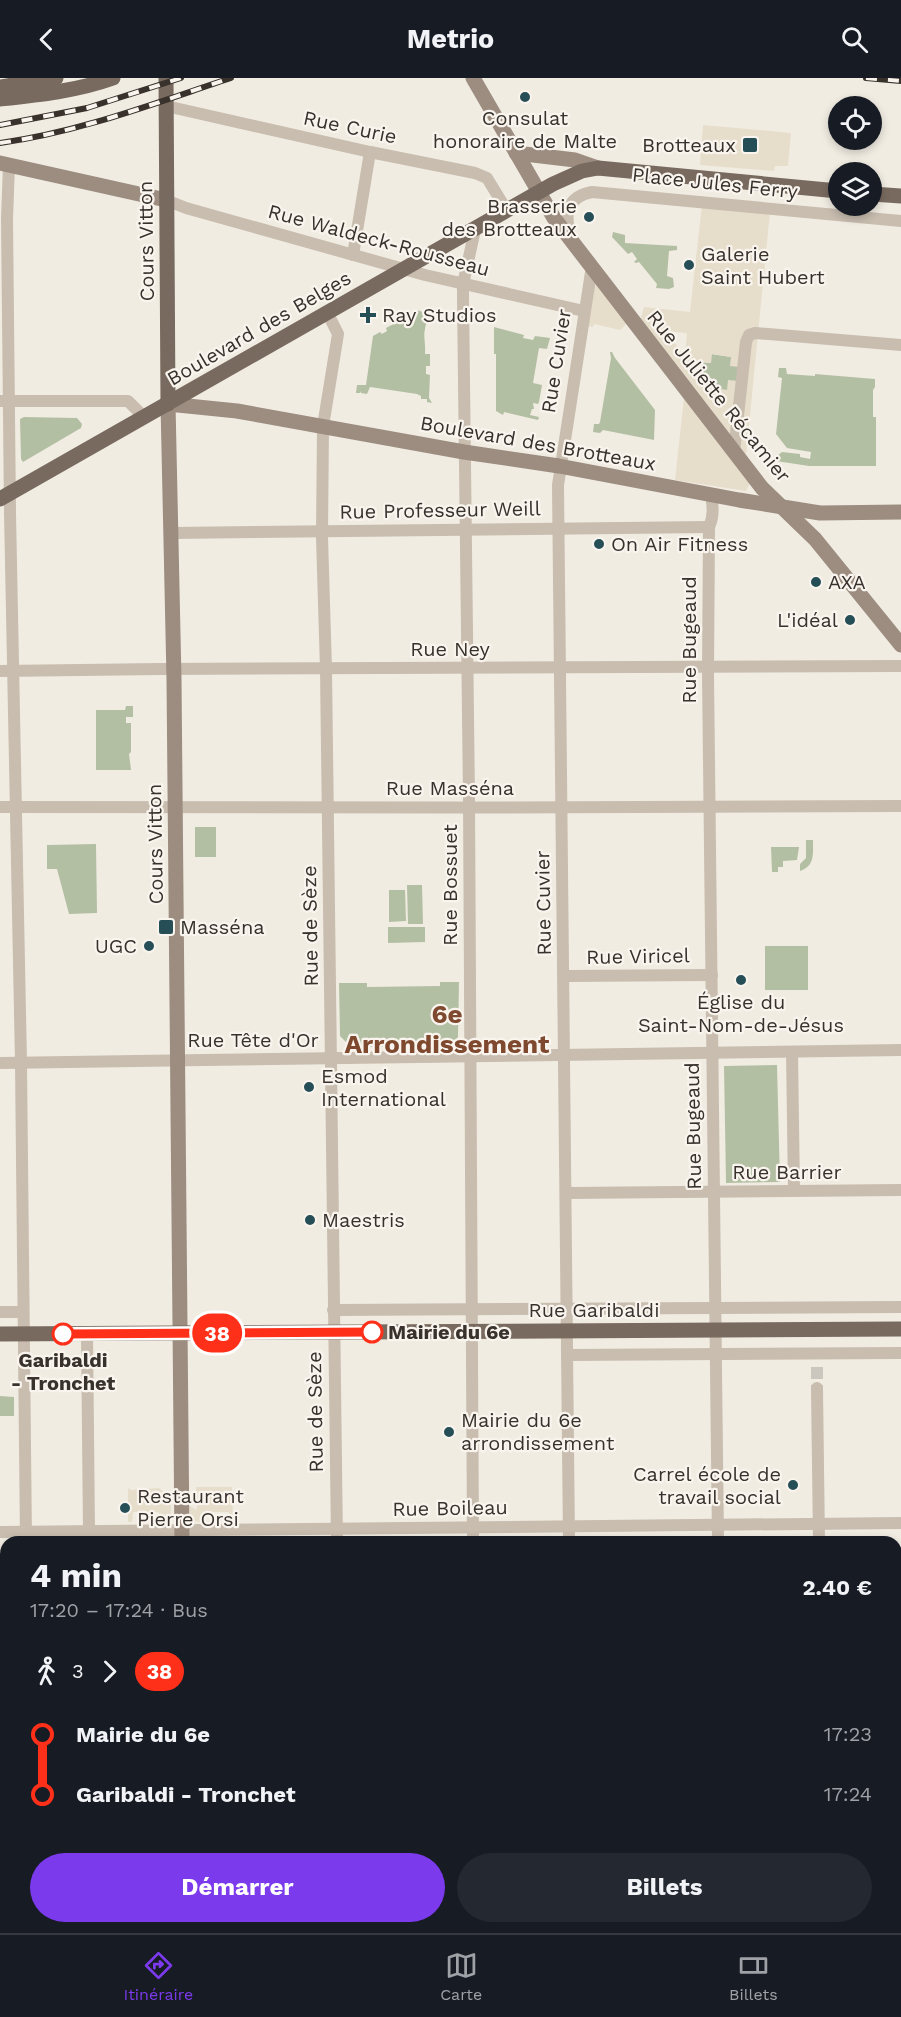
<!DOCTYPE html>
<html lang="fr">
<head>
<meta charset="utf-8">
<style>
	:root { --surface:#171b24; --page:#242831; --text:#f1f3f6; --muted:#9ea1a6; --line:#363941; --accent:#7c3aed }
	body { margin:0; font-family:"Work Sans",sans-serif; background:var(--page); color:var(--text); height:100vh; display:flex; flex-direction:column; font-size:22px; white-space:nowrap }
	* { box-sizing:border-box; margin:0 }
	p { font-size:20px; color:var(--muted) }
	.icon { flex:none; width:33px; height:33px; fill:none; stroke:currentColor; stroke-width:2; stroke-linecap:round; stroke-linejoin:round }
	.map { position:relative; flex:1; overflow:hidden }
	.side { position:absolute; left:0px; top:1458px; width:902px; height:398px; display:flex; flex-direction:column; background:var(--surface); border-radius:18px 18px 0 0; box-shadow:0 3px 9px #0003 }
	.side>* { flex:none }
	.badge { padding:0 12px; border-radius:20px; font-size:21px; line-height:39px }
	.tools { position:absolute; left:828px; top:18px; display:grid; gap:12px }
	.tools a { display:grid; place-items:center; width:54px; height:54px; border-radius:50%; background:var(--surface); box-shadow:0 3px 9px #0003; font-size:30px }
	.map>.badge { position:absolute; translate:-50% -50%; box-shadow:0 0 0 3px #fff }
	.legs { display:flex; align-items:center; gap:9px; height:66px; padding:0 30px; font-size:20px }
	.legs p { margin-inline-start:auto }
	.head { display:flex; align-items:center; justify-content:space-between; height:102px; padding:0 30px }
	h1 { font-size:33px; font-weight:700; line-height:45px }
	.primary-button { display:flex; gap:12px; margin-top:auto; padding:12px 30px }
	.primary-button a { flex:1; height:69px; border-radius:36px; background:var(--accent); color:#fff; font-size:24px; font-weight:700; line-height:69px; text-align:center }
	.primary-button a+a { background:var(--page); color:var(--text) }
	ul { padding:0 30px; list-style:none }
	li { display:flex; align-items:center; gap:21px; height:60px; font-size:22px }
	li i { display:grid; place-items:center; width:9px; height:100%; margin:0 8px; background:currentColor }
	li i::after { content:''; width:15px; height:15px; margin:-8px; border:4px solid; border-radius:50%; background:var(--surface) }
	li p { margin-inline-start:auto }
	li:first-child i { background:linear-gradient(#0000 50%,currentColor 0) }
	li:last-child i { background:linear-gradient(currentColor 50%,#0000 0) }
	header { display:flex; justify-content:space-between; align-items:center; height:78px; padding:0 30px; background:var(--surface); font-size:27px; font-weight:700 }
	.tabs { display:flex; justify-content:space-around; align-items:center; height:84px; border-top:2px solid var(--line); background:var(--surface); font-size:16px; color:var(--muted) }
	.tabs a { display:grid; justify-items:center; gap:3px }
	.tabs .on { color:var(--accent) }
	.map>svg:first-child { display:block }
	.green { fill:#b3bfa3 }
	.plaza { fill:#e7ddcb; fill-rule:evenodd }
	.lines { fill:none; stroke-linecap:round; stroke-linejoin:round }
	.minor-tunnel { stroke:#ccc7be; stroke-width:12; stroke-dasharray:12 6; stroke-linecap:butt }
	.minor { stroke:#c8bdaf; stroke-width:12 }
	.secondary { stroke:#9c8d80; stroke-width:15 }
	.primary { stroke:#786a5f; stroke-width:15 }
	.rail-casing { stroke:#38312c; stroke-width:6 }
	.rail { stroke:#f9f5ee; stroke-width:4; stroke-dasharray:11; stroke-linecap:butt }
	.line-1-casing { stroke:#fff; stroke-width:14 }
	.line-1 { stroke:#ff301a; stroke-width:9 }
	.poi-dot { fill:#264e56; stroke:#f9f5ee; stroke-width:2 }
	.stop-1-dot { fill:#fff; stroke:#ff301a; stroke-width:3 }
	.labels { text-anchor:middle; stroke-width:4.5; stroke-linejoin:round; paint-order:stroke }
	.poi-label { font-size:20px; fill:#38312c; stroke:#f9f5ee; text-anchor:start }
	.street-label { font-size:20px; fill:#38312c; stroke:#f9f5ee }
	.stop-label { font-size:20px; font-weight:bold; fill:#38312c; stroke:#f9f5ee; text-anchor:start }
	.district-label { font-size:26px; font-weight:bold; fill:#7e492e; stroke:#f9f5ee }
</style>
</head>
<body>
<header><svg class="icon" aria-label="back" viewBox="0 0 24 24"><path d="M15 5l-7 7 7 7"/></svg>Metrio<svg class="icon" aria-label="search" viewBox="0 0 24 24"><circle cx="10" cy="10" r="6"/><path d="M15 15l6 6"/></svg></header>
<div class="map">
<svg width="901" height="1855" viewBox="0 0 901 1855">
	<rect width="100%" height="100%" fill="#f1ece2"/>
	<g class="green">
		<path d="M613,154L625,157V165L677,168V172L669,173L667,198L673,200L674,209L669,211L656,210L657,206L639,184L636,185L634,184L637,181L632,174L628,176L612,159Z"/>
		<path d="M417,232L429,236C429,243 425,246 425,251C423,258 426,267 425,276H430V288H426V296L430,297L429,320L432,325L427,324V321H421V318L417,316L370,309L367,316L361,315L360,313V315H356L357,307H366L373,258L380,254L382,256L387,253L386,250L403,241L405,243L410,240L409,237Z"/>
		<path d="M494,249L524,257L523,260L533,262L535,258L550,260L547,271L539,270L533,305L542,307L539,324L538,326L533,325L534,331H532L530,337L539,339L538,342L504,334L503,337L496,333V276H494Z"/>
		<path d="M610,274H612L615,280L655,332L654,362L603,352L600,355L593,354L594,346H599L600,344L611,280Z"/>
		<path d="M711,276L731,279L739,289L738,303L727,312L708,310L709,300L699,299L701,284L710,285Z"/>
		<path d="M779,290H786L787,296L815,298V296L875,301V309L873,312V339H876V388H809L776,383L777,378L782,374L800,376V379L810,381L811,374L787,370L776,356L782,300L778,299Z"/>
		<path d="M24,339L77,340L82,346L81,350L23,384L21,381L20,341Z"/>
		<path d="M126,628H133V639H126V645H131V674L129,676L131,692H96V632H125Z"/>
		<rect x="195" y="749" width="21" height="30"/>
		<path d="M806,762H813C813,776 815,788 800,793V786L806,780Z"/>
		<path d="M96,766L97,835L69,836L57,791H47V767Z"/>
		<path d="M771,769H799L797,782L783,783V789H778V794H772Z"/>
		<path d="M407,807H422L423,846H408Z"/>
		<path d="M389,812H405L406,843L389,844Z"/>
		<path d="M388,849H425V864L388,865Z"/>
		<rect x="765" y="868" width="43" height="44"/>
		<path d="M440,904H459L458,959L452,967L351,969L340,958L339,905H367V909L440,908Z"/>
		<path d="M777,987L780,1104L726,1105L724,988Z"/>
		<path d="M0,1318L14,1319V1338H0Z"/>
	</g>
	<g class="plaza">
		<path d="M703,47L791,55L788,88H775L774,93L700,87Z"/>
		<path d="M702,127L770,134L745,388L750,405L746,413L675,402L686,302L640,244L644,229L690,234ZM665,253L687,255L685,278ZM712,276L731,279L730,288L739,289L738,303L728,302L727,312L708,310L709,300L699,299L701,284L711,285Z"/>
		<path d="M595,204L627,245L620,252L594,246L593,249L587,248Z"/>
		<path d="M196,1409H232L233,1443H229V1434H203L202,1444L191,1443L189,1428L197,1432Z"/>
		<path d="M128,1410L131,1412L159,1410L171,1420V1442L160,1444L159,1434H133L132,1444H128Z"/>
	</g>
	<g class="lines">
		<path class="minor-tunnel" d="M817,1289V1310"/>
		<g class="minor">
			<path d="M166,28L370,74L475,95L487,100L507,133"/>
			<path d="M9,87L7,141L10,435L21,985L26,1464"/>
			<path d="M166,122L186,130L425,197L584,233"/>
			<path d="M571,158C564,137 566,119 592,114L901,143"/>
			<path d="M353,177L370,74"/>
			<path d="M328,236L338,256L323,348L322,459L326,591L337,1464"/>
			<path d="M0,323H128L144,339"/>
			<path d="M734,374L746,264L749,257L755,255L901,267"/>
			<path d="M711,417C713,429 714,438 709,449L708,597L718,1464"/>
			<path d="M171,455L709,449"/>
			<path d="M0,593L161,591L901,588"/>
			<path d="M0,729C300,731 601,729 901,728"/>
			<path d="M564,898L712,897"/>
			<path d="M792,974L794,1113"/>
			<path d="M0,985L901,972"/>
			<path d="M566,1115L901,1112"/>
			<path d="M333,1232L901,1229"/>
			<path d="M0,1234H23"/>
			<path d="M87,1256L89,1453"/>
			<path d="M567,1277L901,1275"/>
			<path d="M817,1310L819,1464"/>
			<path d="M0,1454L901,1445"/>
			<path d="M473,1464L469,721L463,219V206L475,152"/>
			<path d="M569,1464L558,407L592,188"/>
			<path d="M896,1557H901"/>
			<path d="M896,1684L901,1683"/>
			<path d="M0,1692H6"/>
			<path d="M30,1850V1855"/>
			<path d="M339,1850L340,1855"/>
			<path d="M821,1850V1855"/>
			<path d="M475,1855V1850"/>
			<path d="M574,1855L575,1850"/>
			<path d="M721,1855V1850"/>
			<path d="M894,1855H901"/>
		</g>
		<g class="secondary">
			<path d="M473,0L554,140L762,410L815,461L901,567"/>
			<path d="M516,75L575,82L598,90"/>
			<path d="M0,85L166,122"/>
			<path d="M182,1464L174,601L168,326L237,333L464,374L559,388L739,422L820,435L901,434"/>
			<path d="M186,1850V1855"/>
		</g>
		<g class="primary">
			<path d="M166,0L168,326"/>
			<path d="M0,9L56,0"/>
			<path d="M0,21C38,17 77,13 113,0"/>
			<path d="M872,116L901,118"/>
			<path d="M0,421L553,106L582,93L598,90L838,113"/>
			<path d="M0,1256L901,1251"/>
		</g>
		<g class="rail-casing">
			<g id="rail">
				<path d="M866,0L901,3"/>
				<path d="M0,47L87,30L181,0"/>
				<path d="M0,65C80,54 155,25 231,0"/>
			</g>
		</g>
		<use href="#rail" class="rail"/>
	</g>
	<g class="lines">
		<g class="line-1-casing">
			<path id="line-1" d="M63,1256L372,1254"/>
		</g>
		<use href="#line-1" class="line-1"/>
	</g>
	<g class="poi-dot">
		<circle cx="525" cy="19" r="6"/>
		<rect x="742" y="59" width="16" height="16" rx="3"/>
		<circle cx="589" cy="139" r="6"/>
		<circle cx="689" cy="187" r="6"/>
		<path d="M365 228h6v6h6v6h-6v6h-6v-6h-6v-6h6z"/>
		<circle cx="599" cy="466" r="6"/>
		<circle cx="816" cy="504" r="6"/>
		<circle cx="850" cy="542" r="6"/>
		<rect x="158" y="841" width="16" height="16" rx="3"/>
		<circle cx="149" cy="868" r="6"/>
		<circle cx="741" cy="902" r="6"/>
		<circle cx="309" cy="1009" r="6"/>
		<circle cx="310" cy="1142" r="6"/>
		<circle cx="449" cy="1354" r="6"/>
		<circle cx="793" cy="1407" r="6"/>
		<circle cx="125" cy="1430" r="6"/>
	</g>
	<g class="stop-1-dot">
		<circle cx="372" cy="1254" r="10"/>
		<circle cx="63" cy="1256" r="10"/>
	</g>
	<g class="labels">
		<g class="poi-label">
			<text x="525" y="47" text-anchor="middle">Consulat<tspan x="525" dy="23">honoraire de Malte</tspan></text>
			<text x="736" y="74" text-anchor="end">Brotteaux</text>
			<text x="577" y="135" text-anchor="end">Brasserie<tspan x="577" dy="23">des Brotteaux</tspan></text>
			<text x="701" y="183">Galerie<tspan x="701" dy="23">Saint Hubert</tspan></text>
			<text x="382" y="244">Ray Studios</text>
			<text x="611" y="473">On Air Fitness</text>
			<text x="828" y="511">AXA</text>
			<text x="838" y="549" text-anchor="end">L'idéal</text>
			<text x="180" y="856">Masséna</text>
			<text x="137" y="875" text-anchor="end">UGC</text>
			<text x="741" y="931" text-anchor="middle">Église du<tspan x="741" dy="23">Saint-Nom-de-Jésus</tspan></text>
			<text x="321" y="1005">Esmod<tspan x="321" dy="23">International</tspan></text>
			<text x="322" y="1149">Maestris</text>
			<text x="461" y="1349">Mairie du 6e<tspan x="461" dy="23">arrondissement</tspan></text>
			<text x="781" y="1403" text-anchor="end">Carrel école de<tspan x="781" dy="23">travail social</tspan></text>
			<text x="137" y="1425">Restaurant<tspan x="137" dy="23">Pierre Orsi</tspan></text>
		</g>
		<g class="street-label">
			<text transform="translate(350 49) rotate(12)" y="7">Rue Curie</text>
			<text transform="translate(715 105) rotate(6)" y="7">Place Jules Ferry</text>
			<text transform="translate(379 162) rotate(15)" y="7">Rue Waldeck-Rousseau</text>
			<text transform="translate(146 163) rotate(-91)" y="7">Cours Vitton</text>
			<text transform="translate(259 250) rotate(-30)" y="7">Boulevard des Belges</text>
			<text transform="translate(556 283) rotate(-81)" y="7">Rue Cuvier</text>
			<text transform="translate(719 318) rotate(51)" y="7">Rue Juliette Récamier</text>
			<text transform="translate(538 365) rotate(10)" y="7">Boulevard des Brotteaux</text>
			<text transform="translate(440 432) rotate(-1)" y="7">Rue Professeur Weill</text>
			<text transform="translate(689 562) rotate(-90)" y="7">Rue Bugeaud</text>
			<text x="450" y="578">Rue Ney</text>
			<text x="450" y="717">Rue Masséna</text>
			<text transform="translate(155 766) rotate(-91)" y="7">Cours Vitton</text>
			<text transform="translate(450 807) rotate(-90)" y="7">Rue Bossuet</text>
			<text transform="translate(543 825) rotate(-91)" y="7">Rue Cuvier</text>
			<text transform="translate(310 848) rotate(-91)" y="7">Rue de Sèze</text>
			<text transform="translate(638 878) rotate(-1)" y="7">Rue Viricel</text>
			<text x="253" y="969">Rue Tête d'Or</text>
			<text transform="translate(693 1048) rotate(-91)" y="7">Rue Bugeaud</text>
			<text x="787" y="1101">Rue Barrier</text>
			<text x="594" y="1239">Rue Garibaldi</text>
			<text transform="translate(315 1334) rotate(-91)" y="7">Rue de Sèze</text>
			<text transform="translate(450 1430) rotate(-1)" y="7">Rue Boileau</text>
		</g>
		<g class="stop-label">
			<text x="388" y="1261">Mairie du 6e</text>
			<text x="63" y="1289" text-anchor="middle">Garibaldi<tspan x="63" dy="23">- Tronchet</tspan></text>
		</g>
		<g class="district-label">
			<text x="447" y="945">6e<tspan x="447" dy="30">Arrondissement</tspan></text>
		</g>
	</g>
</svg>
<div class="tools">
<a><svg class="icon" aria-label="locate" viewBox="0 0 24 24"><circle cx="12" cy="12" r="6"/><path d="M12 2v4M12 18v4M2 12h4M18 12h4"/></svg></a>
<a><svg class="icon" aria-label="layers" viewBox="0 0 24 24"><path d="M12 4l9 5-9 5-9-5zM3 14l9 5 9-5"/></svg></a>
</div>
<b class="badge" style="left:217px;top:1255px;background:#ff301a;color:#fff">38</b>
<section class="side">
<div class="head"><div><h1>4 min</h1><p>17:20 – 17:24 · Bus</p></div><b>2.40 €</b></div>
<div class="legs"><svg class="icon" aria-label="walk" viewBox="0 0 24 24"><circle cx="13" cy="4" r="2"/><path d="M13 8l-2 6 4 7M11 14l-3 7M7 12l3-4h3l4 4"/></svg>3<svg class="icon" aria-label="forward" viewBox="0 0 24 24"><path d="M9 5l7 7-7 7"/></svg><b class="badge" style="background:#ff301a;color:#fff">38</b></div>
<ul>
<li><i style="color:#ff301a"></i><b>Mairie du 6e</b><p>17:23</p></li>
<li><i style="color:#ff301a"></i><b>Garibaldi - Tronchet</b><p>17:24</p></li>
</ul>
<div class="primary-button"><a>Démarrer</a><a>Billets</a></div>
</section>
</div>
<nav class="tabs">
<a class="on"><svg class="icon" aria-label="directions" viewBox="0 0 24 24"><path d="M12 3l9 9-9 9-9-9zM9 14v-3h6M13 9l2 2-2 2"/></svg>Itinéraire</a>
<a><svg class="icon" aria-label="map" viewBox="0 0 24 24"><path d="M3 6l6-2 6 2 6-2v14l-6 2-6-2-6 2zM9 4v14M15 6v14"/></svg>Carte</a>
<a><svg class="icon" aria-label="tickets" viewBox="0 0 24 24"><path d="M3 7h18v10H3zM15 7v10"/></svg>Billets</a>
</nav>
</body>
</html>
